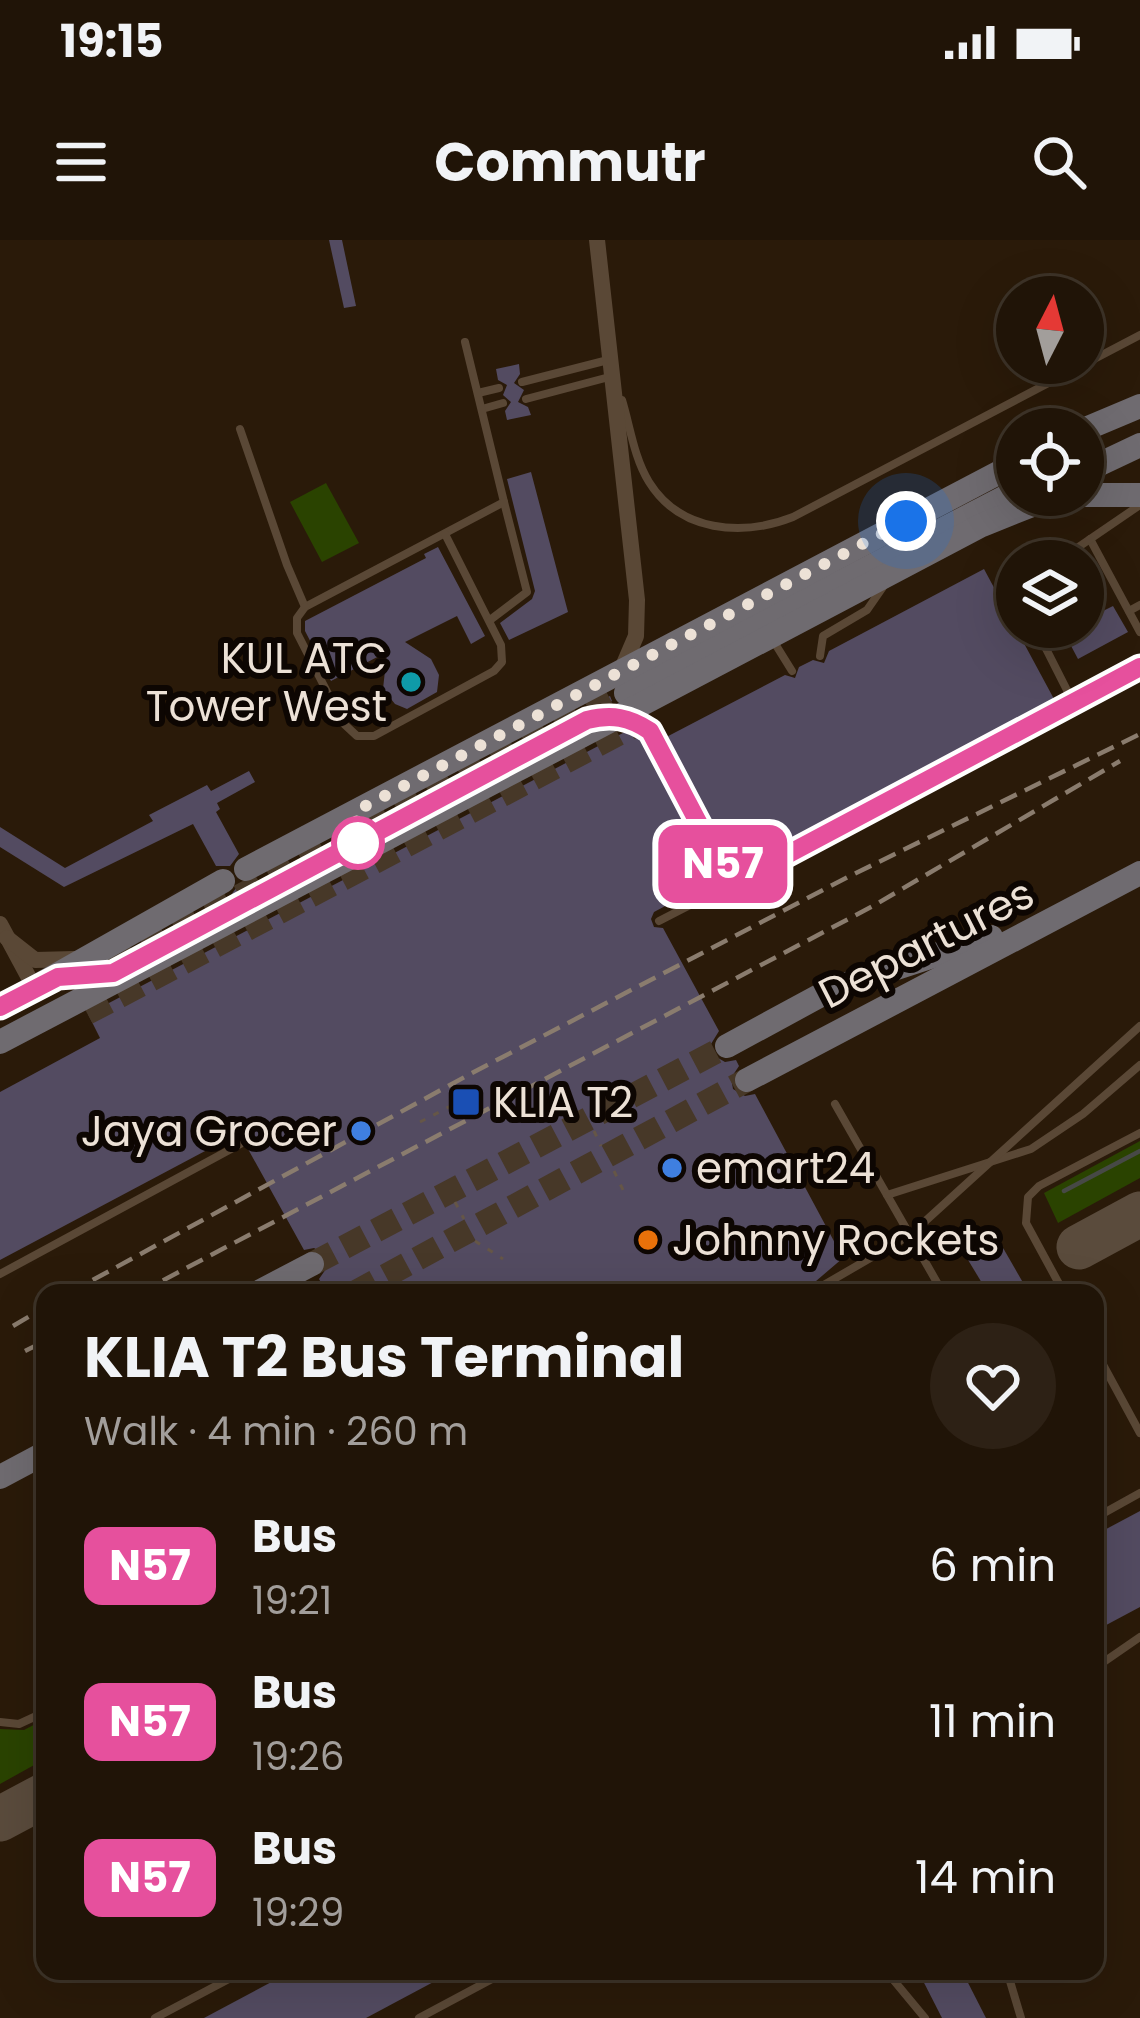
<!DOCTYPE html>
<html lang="en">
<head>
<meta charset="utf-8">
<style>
	:root { --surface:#201407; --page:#2d2115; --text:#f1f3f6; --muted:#a29e9b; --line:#3d3328 }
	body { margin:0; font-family:Poppins,sans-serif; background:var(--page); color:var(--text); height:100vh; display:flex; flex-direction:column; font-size:45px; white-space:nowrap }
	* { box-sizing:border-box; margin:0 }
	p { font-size:39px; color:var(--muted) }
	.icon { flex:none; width:66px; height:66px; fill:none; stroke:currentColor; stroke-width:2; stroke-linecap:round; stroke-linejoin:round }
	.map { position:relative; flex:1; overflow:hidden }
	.side { position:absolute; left:36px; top:1044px; width:1068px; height:696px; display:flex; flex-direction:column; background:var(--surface); border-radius:24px; box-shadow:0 12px 48px #0002,0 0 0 3px var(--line) }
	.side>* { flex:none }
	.badge { padding:0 24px; border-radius:18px; font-size:42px; line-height:78px }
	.needle { width:78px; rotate:6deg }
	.controls { position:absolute; left:996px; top:36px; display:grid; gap:24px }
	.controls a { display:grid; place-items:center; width:108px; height:108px; border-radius:50%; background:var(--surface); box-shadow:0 12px 48px #0002,0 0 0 3px var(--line); font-size:60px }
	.you { position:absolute; width:60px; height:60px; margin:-30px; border:9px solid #fff; border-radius:50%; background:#1a73e8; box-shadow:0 0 0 18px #1a73e833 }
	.map>.badge { position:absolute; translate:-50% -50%; box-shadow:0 0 0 6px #fff }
	.round { display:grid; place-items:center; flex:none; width:126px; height:126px; border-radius:63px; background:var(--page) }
	.overview { display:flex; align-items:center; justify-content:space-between; height:204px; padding:0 48px }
	h1 { font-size:57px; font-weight:700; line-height:90px }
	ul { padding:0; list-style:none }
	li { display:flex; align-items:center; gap:36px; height:156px; padding:0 48px }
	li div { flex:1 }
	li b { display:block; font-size:45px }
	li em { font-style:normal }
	li .badge { min-width:132px; font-weight:700; text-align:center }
	.status { display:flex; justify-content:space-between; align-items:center; height:84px; padding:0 60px; background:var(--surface); direction:ltr }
	.status svg { height:33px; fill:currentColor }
	header { display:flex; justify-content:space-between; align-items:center; height:156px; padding:0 48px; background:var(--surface); font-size:54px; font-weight:700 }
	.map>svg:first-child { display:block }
	.green { fill:#2a4300 }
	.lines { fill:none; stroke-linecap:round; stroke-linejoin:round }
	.stream { stroke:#474946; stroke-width:4.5 }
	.taxiway { stroke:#5a4b3c; stroke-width:45 }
	.building { fill:#534b61 }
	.secondary-tunnel { stroke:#473828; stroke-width:24; stroke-dasharray:24 12; stroke-linecap:butt }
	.path { stroke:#655647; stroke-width:3; stroke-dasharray:6 9; stroke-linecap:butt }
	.service { stroke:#5a4836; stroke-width:8 }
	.minor { stroke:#5a4836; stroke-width:16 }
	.secondary { stroke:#6f6b70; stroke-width:24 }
	.rail { stroke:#8a7c6e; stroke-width:4.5; stroke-dasharray:18 9; stroke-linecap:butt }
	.line-casing { stroke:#fff; stroke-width:27 }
	.line { stroke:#e6509d; stroke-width:18 }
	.walk { stroke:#ece1d6; stroke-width:12; stroke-dasharray:0 21.6 }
	.culture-dot { fill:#0f9aa8; stroke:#0d0602; stroke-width:4.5 }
	.stop-dot { fill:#fff; stroke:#e6509d; stroke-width:6 }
	.transit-dot { fill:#1a4fb4; stroke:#0d0602; stroke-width:4.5 }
	.shop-dot { fill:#3f7fe0; stroke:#0d0602; stroke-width:4.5 }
	.food-dot { fill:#e8710a; stroke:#0d0602; stroke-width:4.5 }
	.labels { text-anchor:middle; stroke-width:12; stroke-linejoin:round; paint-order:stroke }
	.poi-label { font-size:42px; fill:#ece1d6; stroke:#0d0602; text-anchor:start }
	.street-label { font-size:42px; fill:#ece1d6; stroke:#0d0602 }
</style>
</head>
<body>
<div class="status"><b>19:15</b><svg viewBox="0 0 49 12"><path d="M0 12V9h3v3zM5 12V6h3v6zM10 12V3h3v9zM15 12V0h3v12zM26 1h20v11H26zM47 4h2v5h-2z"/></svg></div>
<header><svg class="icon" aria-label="menu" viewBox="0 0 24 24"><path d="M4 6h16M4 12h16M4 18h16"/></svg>Commutr<svg class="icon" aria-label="search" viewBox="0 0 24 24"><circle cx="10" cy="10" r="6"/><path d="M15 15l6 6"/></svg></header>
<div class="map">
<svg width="1140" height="1778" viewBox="0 0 1140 1778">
	<rect width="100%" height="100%" fill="#2a1a09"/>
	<g class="green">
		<path d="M326,243L359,303L322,322L290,262Z"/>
		<path d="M1140,901V938L1058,983L1044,953Z"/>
		<path d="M45,1479V1519L0,1544V1489L24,1490Z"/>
	</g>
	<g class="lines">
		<path class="stream" d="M1064,951L1140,911"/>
		<g class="taxiway">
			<path d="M1079,1007L1140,974"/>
			<path d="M0,1579L45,1555"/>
		</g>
	</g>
	<g class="building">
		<path d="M329,0H342L356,66L344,68Z"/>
		<path d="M1048,37L1059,57H1036L1031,47Z"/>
		<path d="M519,124L520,134L514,143L524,150L518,162L528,167L531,175L507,180L505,171L511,162L503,155L507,145L498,140L496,129Z"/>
		<path d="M531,232L568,372L509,400L500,383L532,359L535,351L507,239Z"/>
		<path d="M438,307L485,396L471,404L457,376L405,402L431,419L439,435L437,452L407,469L395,464L383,449L387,412L331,441L305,391V381L426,318L424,314Z"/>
		<path d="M984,329L1054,459L654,672L651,679L654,687L663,688L719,791L711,804L713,815L725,822L736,820L739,826L731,838L733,849L745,856L755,854L843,1018L802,1053H327L319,1039L328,1026L326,1015L314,1008L304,1010L248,909L251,897L239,893L0,1020V852L100,798L88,774L642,483L653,504L785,435L795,438L799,427L813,420L824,423L829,411Z"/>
		<path d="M1083,349L1097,374L1113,366L1128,392L1078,419L1061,387H1083Z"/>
		<path d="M610,456L612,461L77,743L231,655L239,644H254Z"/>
		<path d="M249,531L255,542L217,563L220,569L216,572L239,614L230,626H216L193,584L64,647L0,607V587L65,628L153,581L149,575L207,545L211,551Z"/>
		<path d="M991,987L1029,1053H988L959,1005Z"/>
		<path d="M1140,1271V1367L1095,1391V1295Z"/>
		<path d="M292,1731H454L366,1778H204Z"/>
		<path d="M918,1731H962L986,1778H942Z"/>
	</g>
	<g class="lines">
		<g class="secondary-tunnel">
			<path d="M80,740L626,453"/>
			<path d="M87,773L641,482"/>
			<path d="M312,1024L727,806"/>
			<path d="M354,1053L747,840"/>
		</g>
		<g class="path">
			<path d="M420,882L470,856"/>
			<path d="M594,891L601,906"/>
			<path d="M614,931L625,954"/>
			<path d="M455,962L464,979"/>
			<path d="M475,1001L503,1019"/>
			<path d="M262,1731L268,1743"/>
		</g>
		<g class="service">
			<path d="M522,142L608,120"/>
			<path d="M478,153L499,148"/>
			<path d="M526,159L613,136"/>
			<path d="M622,160C630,186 634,218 649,242C680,292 742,297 793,277L1140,95"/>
			<path d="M482,169L503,163"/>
			<path d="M240,189L287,325L305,367L504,262L465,102"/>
			<path d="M1090,299L1140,392"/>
			<path d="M1058,321L1140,265"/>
			<path d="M305,367L297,378V393L343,483L357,496H374L494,431L502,422L501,405L445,294"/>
			<path d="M1129,371L1140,365"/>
			<path d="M490,380L527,352L504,262"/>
			<path d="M1035,387L1074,464"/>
			<path d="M774,402L792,431"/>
			<path d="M820,416L823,396L867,370L883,347"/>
			<path d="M659,681L921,546L1140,427"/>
			<path d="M835,864L943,1053"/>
			<path d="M887,955L1031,909L1083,874L1140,825"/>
			<path d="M0,1034L244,902"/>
			<path d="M810,1053L910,995L1140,786"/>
			<path d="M1064,1053L1026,983L1028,957L1039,946L1140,893"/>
			<path d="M1095,1110L1140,1193"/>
			<path d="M1095,1278L1140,1253"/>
			<path d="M1095,1428L1140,1397"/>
			<path d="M0,1482L19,1484L45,1472"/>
			<path d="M886,1731L925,1778"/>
			<path d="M1007,1731L1021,1778"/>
			<path d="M155,1778L244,1731"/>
			<path d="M419,1778L507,1731"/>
		</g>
		<g class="minor">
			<path d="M597,0L637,360L636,396L621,431"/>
			<path d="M0,684L35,749"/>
			<path d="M7,698L35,720L75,719"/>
		</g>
		<g class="secondary">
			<path d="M1083,190L1140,166"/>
			<path d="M1083,232L1140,205"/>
			<path d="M1083,255H1140"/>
			<path d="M626,453L1017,251"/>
			<path d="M246,629L1017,223"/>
			<path d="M0,767L223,641"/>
			<path d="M0,802L982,285L1037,263L1079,255"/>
			<path d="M727,806L832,749L991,697"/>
			<path d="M747,840L1140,633"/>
			<path d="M257,1053L312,1024"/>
			<path d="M0,1237L45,1213"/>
		</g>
		<g class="rail">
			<path d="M69,1053L472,833L848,637L1140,494"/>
			<path d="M139,1053L873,666L1120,521"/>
			<path d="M13,1086L45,1067"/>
			<path d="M25,1111L45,1101"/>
		</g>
	</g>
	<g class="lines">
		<g class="line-casing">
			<path id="line" d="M0,767L58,737L113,733L587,480C612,474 629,477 650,491L718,620L732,632L747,636L1140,427"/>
		</g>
		<use href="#line" class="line"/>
		<path class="walk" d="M358,603L356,571L906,281"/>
	</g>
	<circle class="culture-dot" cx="411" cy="442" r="12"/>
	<circle class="stop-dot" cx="358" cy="603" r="24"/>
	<rect class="transit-dot" x="451" y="847" width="30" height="30" rx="6"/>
	<g class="shop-dot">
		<circle cx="361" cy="891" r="12"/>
		<circle cx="672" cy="928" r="12"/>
	</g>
	<circle class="food-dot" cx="648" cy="1000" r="12"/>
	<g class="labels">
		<g class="poi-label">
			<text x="387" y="433" text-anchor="end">KUL ATC<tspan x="387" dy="48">Tower West</tspan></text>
			<text x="493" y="877">KLIA T2</text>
			<text x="337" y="906" text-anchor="end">Jaya Grocer</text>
			<text x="696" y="943">emart24</text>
			<text x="672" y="1015">Johnny Rockets</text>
		</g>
		<g class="street-label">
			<text transform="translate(926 703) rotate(-27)" y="15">Departures</text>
		</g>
	</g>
</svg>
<div class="controls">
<a><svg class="needle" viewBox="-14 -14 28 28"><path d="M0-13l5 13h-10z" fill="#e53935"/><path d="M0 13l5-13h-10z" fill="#a29e9b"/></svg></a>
<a><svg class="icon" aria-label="locate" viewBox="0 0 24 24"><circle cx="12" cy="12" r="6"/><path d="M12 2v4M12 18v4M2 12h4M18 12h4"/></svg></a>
<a><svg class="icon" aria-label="layers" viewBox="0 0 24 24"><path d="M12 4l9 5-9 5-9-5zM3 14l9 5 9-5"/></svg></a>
</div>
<div class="you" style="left:906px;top:281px"></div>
<b class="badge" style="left:723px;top:624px;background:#e6509d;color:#fff">N57</b>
<section class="side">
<div class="overview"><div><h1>KLIA T2 Bus Terminal</h1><p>Walk · 4 min · 260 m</p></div><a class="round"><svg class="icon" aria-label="heart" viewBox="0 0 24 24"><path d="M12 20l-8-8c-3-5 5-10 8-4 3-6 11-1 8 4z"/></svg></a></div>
<ul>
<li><span class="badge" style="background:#e6509d;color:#fff">N57</span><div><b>Bus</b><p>19:21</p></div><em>6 min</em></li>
<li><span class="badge" style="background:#e6509d;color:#fff">N57</span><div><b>Bus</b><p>19:26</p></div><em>11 min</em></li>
<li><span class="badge" style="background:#e6509d;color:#fff">N57</span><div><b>Bus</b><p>19:29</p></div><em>14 min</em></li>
</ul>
</section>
</div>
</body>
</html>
